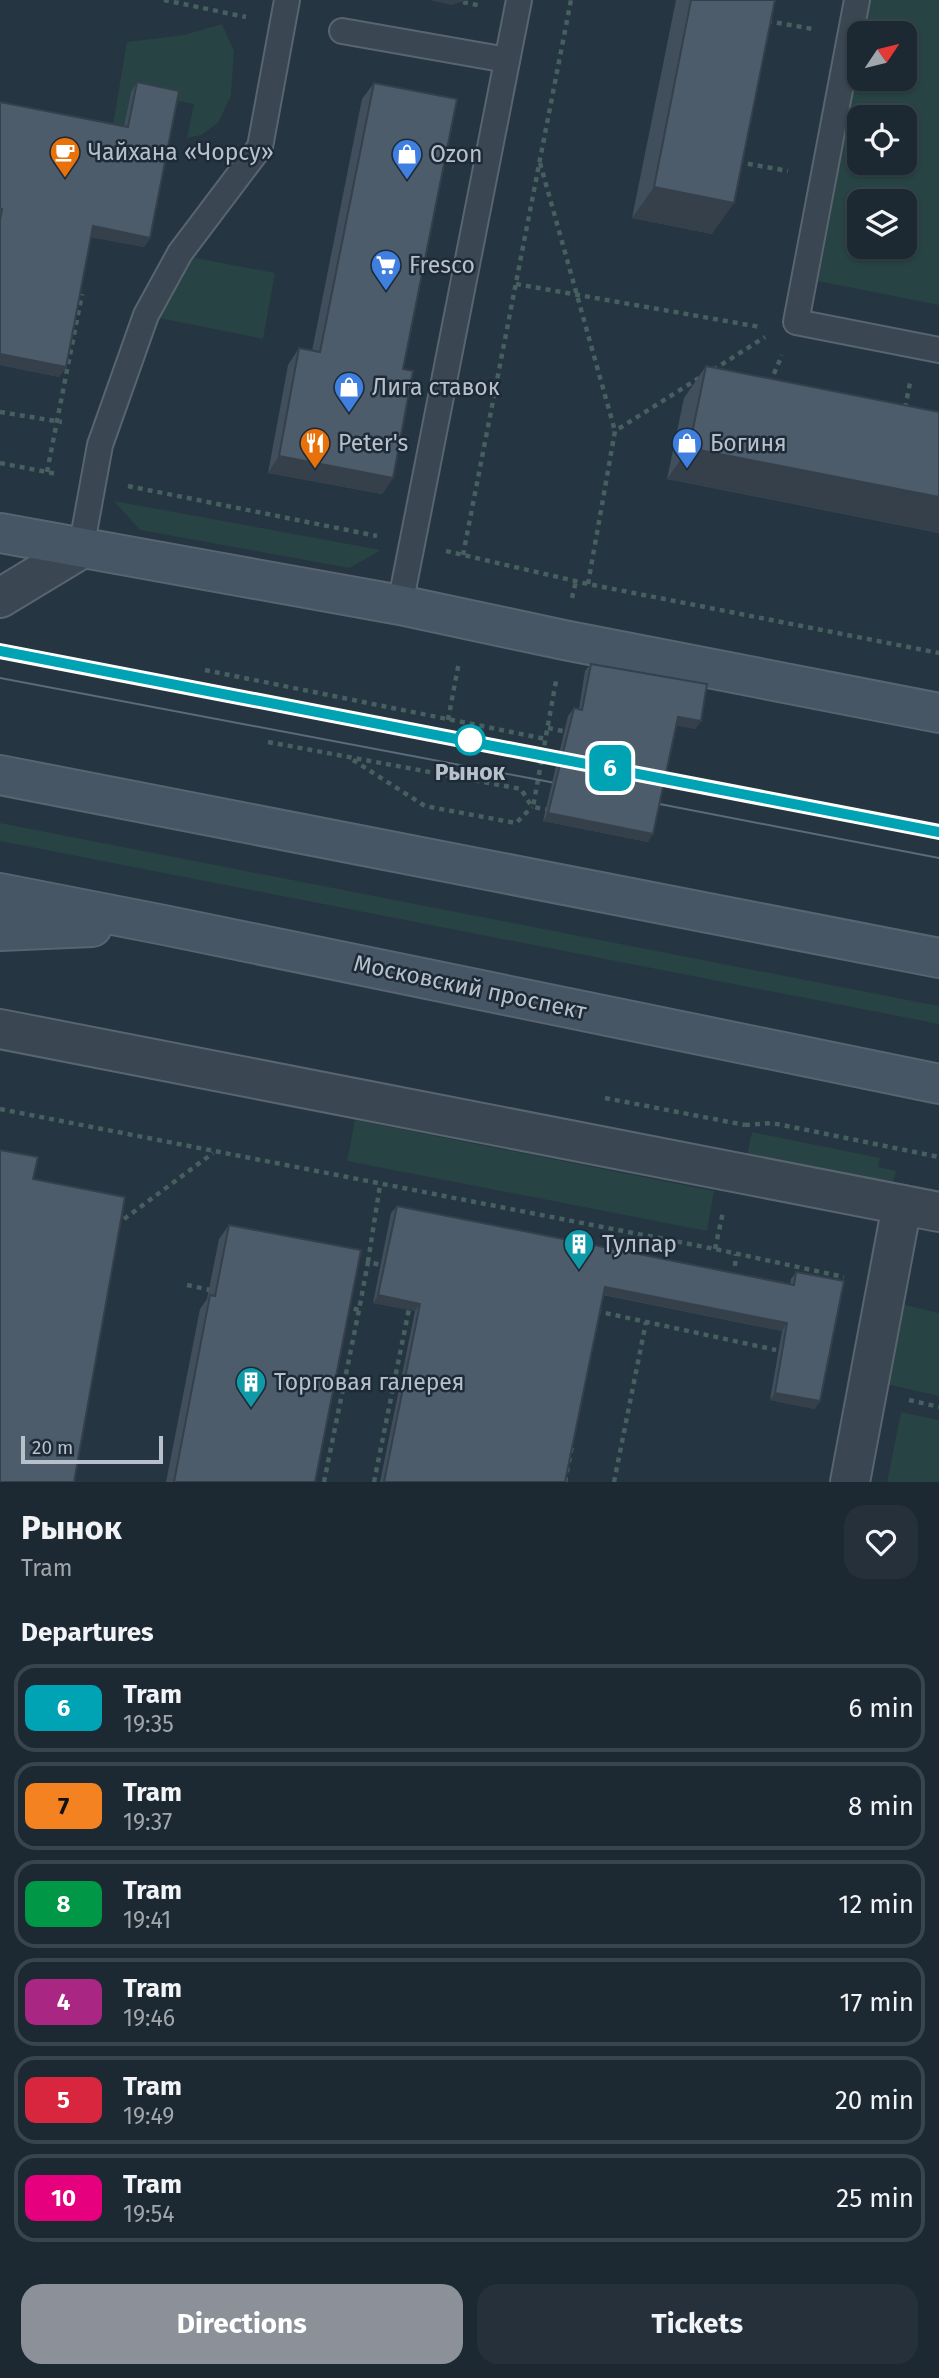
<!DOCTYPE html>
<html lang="en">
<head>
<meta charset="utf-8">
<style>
	:root { --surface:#1c2832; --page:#25303a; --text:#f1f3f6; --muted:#a0a6ac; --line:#3a444d; --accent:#8c9099 }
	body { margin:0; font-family:"Fira Sans",sans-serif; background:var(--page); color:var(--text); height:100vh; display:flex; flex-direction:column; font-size:26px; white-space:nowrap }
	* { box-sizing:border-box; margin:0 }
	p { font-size:23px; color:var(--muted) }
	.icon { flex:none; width:38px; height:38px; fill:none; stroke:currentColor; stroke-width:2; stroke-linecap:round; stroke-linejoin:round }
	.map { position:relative; height:1482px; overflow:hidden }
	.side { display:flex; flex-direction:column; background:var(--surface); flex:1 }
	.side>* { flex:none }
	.badge { padding:0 14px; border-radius:10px; font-size:24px; line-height:46px }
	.needle { width:46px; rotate:55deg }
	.fabs { position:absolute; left:847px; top:21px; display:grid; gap:14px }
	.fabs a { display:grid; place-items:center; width:70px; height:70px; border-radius:14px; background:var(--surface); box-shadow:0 2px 5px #0004,0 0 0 2px var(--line); font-size:35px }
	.scale { position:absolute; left:21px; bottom:18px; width:142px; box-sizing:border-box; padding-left:7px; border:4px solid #b7c1cc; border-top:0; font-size:19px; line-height:24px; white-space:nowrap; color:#b7c1cc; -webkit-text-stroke:5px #1e2b37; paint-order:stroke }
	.map>.badge { position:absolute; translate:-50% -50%; box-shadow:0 0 0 4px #fff }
	h2 { padding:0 21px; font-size:26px; line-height:63px }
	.round { display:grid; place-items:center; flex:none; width:74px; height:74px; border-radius:21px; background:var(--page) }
	.summary { display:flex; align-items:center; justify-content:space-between; height:119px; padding:0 21px }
	h1 { font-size:33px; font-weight:700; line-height:52px }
	.cta { display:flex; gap:14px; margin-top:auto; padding:14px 21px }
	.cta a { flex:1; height:80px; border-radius:21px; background:var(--accent); color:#fff; font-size:28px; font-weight:700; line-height:80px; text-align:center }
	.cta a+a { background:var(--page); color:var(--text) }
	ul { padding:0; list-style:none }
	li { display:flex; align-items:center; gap:21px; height:88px; margin:0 14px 10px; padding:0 7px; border:4px solid var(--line); border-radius:21px }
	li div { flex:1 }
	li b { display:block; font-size:26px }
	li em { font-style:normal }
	li .badge { min-width:77px; font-weight:700; text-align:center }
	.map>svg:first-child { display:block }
	.green { fill:#274343; fill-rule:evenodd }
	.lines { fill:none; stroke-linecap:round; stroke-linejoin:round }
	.lane-casing { stroke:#58646f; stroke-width:28 }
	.street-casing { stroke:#58646f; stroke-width:42 }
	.secondary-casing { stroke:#58646f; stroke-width:42 }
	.path { stroke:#465f5f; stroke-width:4.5; stroke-dasharray:5 5; stroke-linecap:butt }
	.lane { stroke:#3a4652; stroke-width:24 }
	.street { stroke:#3a4652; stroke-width:38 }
	.secondary { stroke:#475665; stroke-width:38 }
	.tram { stroke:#5c6b79; stroke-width:2 }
	.wall { fill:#414f5c }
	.shaded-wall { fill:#35404b }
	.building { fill:#4c5c6b; stroke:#35404b; stroke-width:2 }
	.line-casing { stroke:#fff; stroke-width:16 }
	.line { stroke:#00a3b4; stroke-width:10 }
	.stop-dot { fill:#fff; stroke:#00a3b4; stroke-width:3.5 }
	.labels { text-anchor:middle; stroke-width:5; stroke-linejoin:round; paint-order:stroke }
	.poi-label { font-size:23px; fill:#b7c1cc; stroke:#1e2b37; text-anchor:start }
	.stop-label { font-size:23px; font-weight:bold; fill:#b7c1cc; stroke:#1e2b37 }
	.street-label { font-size:23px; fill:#b7c1cc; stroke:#1e2b37 }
</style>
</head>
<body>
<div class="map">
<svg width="939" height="1482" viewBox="0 0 939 1482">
	<rect width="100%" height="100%" fill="#253542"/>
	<g class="green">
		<path d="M870,0H939V305L818,281L859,61V79H905V33H864ZM859,117H905V163H859ZM859,201H905V247H859Z"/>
		<path d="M222,24L234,51L231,95L218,123L201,135L187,138L194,104L131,92L124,126L113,124L127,42L184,35Z"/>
		<path d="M191,257L275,273L263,339L159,318Z"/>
		<path d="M114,501L381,550L350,568L140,530Z"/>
		<path d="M0,823L939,1006V1024L0,841Z"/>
		<path d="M355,1120L714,1191L707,1231L347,1161Z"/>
		<path d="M752,1132L880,1158L878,1167L896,1171L891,1190L746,1161Z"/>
		<path d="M901,1304L939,1313V1396L886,1384Z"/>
		<path d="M901,1412L939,1420V1482H887Z"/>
	</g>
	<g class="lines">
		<g class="lane-casing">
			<g id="lane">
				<path d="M857,0L796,322L939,350"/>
				<path d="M342,31L507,60"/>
				<path d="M81,549L100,445L146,315L180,253L260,147L287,0"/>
				<path d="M400,605L519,0"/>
			</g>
		</g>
		<g class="street-casing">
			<g id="street">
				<path d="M0,598L81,549"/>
				<path d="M0,1029L939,1212"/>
				<path d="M850,1482L902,1205"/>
			</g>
		</g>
		<g class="secondary-casing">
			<g id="secondary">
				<path d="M0,533L400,605L564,640L939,713"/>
				<path d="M0,775L939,958"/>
				<path d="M0,893L164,925L939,1084"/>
				<path d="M0,931L92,927"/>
			</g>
		</g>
		<g class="path">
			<path d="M164,0L246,17"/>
			<path d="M463,2L482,6"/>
			<path d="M767,21L813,29"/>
			<path d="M738,162L788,171"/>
			<path d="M540,163L615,431"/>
			<path d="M516,284L760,327"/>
			<path d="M713,370L765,337"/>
			<path d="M770,383L782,355"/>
			<path d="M905,408L910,383"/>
			<path d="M0,412L62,422"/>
			<path d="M0,463L57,474"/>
			<path d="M47,472L82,294"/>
			<path d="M128,486L377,536"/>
			<path d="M446,551L588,584L939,653"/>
			<path d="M463,555L571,0"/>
			<path d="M588,584L615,431L699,378"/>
			<path d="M572,598L576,581"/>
			<path d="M205,670L546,739"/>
			<path d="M448,720L459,662"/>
			<path d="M548,728L568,732"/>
			<path d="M268,742L521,789L532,807"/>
			<path d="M353,760L425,806L516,823L532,807"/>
			<path d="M550,810L533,807L556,681"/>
			<path d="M605,1098L745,1125"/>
			<path d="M0,1109L715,1249L844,1277"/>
			<path d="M745,1125L772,1123L939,1157"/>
			<path d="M116,1225L213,1153"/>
			<path d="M715,1249L723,1212"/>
			<path d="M368,1262L380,1185"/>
			<path d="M735,1266L736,1254"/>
			<path d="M187,1285L215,1291"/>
			<path d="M344,1306L359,1310L368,1262L385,1266"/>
			<path d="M596,1311L776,1350"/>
			<path d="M909,1400L939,1407"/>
			<path d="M324,1482L359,1310"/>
			<path d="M374,1482L410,1304"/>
			<path d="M565,1482L572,1446"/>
			<path d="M614,1482L646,1322"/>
		</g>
		<use href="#lane" class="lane"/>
		<use href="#street" class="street"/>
		<use href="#secondary" class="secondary"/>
		<g class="tram">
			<path d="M0,651L578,762"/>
			<path d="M0,678L571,786"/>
			<path d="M647,775L939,832"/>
			<path d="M639,800L939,858"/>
		</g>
	</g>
	<g class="wall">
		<path d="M676,0H775L712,234L632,218Z"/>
		<path d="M137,82L150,238L144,247L91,237L66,367L59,377L0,365V102L124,126L131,92Z"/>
		<path d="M374,83L403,369L393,478L382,494L268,473L288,365L299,348L312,351L362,99Z"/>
		<path d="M706,366L939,412V533L667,479L684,398Z"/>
		<path d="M591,664L701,721L695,729L677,725L648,842L543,821L568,716L574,708L579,709L585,671Z"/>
		<path d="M397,1206L790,1285L791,1279L796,1272L815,1409L770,1400L782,1331L603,1295L565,1482H380L415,1311L373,1303L391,1213Z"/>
		<path d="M229,1225L315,1482H166L200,1309L207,1299L219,1239Z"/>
	</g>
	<g class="shaded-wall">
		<path d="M429,0H469L451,5Z"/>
		<path d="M654,187L734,203L712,234L632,218Z"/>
		<path d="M93,226L150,238L144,247L86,236Z"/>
		<path d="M0,354L66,367L59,377L0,365Z"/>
		<path d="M689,448L939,497V533L667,479Z"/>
		<path d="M279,456L393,478L382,494L268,473Z"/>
		<path d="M678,717L701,721L695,729L673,725Z"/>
		<path d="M548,813L653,834L648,842L543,821Z"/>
		<path d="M605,1287L787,1323L782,1331L600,1294Z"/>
		<path d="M378,1295L420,1304L415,1311L373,1303Z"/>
		<path d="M775,1393L820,1401L815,1409L770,1400Z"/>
	</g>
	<g class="building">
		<path d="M691,0H775L734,203L654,187Z"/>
		<path d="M137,82L179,91L150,238L93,226L66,367L0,354V220L2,209L0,208V102L128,127Z"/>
		<path d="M374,83L457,99L403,369L413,371L393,478L279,456L299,348L320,352Z"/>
		<path d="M706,366L939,412V497L689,448Z"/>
		<path d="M591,664L707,684L701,721L678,717L653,834L548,813L574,708L582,710Z"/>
		<path d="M0,1150L38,1157L33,1179L125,1197L74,1482H0Z"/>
		<path d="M397,1206L794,1285L796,1272L844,1281L820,1401L775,1393L787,1323L605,1287L565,1482H384L420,1304L378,1295Z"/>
		<path d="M229,1225L361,1250L315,1482H174L210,1295L215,1296Z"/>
	</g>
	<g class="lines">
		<g class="line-casing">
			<path id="line" d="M0,651L939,832"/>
		</g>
		<use href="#line" class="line"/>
	</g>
	<defs>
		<g id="cafe-pin" transform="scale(1.575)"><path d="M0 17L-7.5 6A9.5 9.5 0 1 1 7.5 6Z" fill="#e8710a" stroke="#1e2b37"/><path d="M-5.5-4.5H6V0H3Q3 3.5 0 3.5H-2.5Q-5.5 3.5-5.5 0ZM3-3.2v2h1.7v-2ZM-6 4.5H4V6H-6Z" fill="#fff"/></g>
		<g id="shop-pin" transform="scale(1.575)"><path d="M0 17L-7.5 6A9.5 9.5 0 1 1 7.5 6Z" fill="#3f7fe0" stroke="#1e2b37"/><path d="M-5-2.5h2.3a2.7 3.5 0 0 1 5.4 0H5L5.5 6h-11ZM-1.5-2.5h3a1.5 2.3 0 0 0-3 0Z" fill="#fff"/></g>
		<g id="supermarket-pin" transform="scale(1.575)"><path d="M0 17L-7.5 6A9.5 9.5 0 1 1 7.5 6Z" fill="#3f7fe0" stroke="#1e2b37"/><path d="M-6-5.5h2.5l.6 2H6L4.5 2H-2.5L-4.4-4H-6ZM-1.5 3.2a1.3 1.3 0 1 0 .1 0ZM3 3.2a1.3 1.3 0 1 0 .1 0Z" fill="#fff"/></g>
		<g id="restaurant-pin" transform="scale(1.575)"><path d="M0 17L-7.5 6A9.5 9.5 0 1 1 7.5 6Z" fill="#e8710a" stroke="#1e2b37"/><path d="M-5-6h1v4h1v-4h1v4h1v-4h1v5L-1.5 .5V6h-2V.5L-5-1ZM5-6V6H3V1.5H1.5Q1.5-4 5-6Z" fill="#fff"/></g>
		<g id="building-pin" transform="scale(1.575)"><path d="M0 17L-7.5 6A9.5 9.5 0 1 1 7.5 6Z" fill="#0f9aa8" stroke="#1e2b37"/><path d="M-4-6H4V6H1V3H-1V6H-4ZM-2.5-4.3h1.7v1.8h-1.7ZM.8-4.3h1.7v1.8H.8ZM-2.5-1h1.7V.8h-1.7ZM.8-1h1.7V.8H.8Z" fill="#fff"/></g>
	</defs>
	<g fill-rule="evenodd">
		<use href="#cafe-pin" x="65" y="152"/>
		<use href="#shop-pin" x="407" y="154"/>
		<use href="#supermarket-pin" x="386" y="265"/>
		<use href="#shop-pin" x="349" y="387"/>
		<use href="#restaurant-pin" x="315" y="443"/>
		<use href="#shop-pin" x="687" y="443"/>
		<use href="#building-pin" x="579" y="1244"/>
		<use href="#building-pin" x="251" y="1382"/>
	</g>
	<circle class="stop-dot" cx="470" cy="740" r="14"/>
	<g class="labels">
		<g class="poi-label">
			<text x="88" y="160">Чайхана «Чорсу»</text>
			<text x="430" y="162">Ozon</text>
			<text x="409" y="273">Fresco</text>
			<text x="372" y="395">Лига ставок</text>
			<text x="338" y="451">Peter's</text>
			<text x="710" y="451">Богиня</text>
			<text x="602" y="1252">Тулпар</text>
			<text x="274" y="1390">Торговая галерея</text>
		</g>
		<g class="stop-label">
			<text x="470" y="780">Рынок</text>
		</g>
		<g class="street-label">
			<text transform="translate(470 987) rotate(12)" y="8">Московский проспект</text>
		</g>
	</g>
</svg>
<div class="fabs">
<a><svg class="needle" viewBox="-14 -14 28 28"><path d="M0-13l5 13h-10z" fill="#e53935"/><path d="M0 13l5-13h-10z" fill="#a0a6ac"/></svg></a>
<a><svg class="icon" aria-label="locate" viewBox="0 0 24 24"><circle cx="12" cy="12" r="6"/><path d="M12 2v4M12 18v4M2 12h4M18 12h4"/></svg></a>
<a><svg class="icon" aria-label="layers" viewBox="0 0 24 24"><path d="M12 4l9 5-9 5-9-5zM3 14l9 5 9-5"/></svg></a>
</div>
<div class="scale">20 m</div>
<b class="badge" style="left:610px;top:768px;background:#00a3b4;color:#fff">6</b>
</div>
<section class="side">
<div class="summary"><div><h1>Рынок</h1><p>Tram</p></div><a class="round"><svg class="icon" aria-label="heart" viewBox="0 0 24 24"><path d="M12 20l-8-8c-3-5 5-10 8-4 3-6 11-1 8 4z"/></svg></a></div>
<h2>Departures</h2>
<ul>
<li><span class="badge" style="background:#00a3b4;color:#fff">6</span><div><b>Tram</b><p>19:35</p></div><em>6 min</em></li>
<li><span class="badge" style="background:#f58220;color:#111">7</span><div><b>Tram</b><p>19:37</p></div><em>8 min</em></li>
<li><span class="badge" style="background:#009746;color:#fff">8</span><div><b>Tram</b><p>19:41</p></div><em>12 min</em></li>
<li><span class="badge" style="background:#a92683;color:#fff">4</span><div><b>Tram</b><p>19:46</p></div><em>17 min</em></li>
<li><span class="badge" style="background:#d7263d;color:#fff">5</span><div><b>Tram</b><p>19:49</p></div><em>20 min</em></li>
<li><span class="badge" style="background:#e6007e;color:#fff">10</span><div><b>Tram</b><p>19:54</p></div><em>25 min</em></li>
</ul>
<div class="cta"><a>Directions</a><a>Tickets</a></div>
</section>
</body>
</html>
